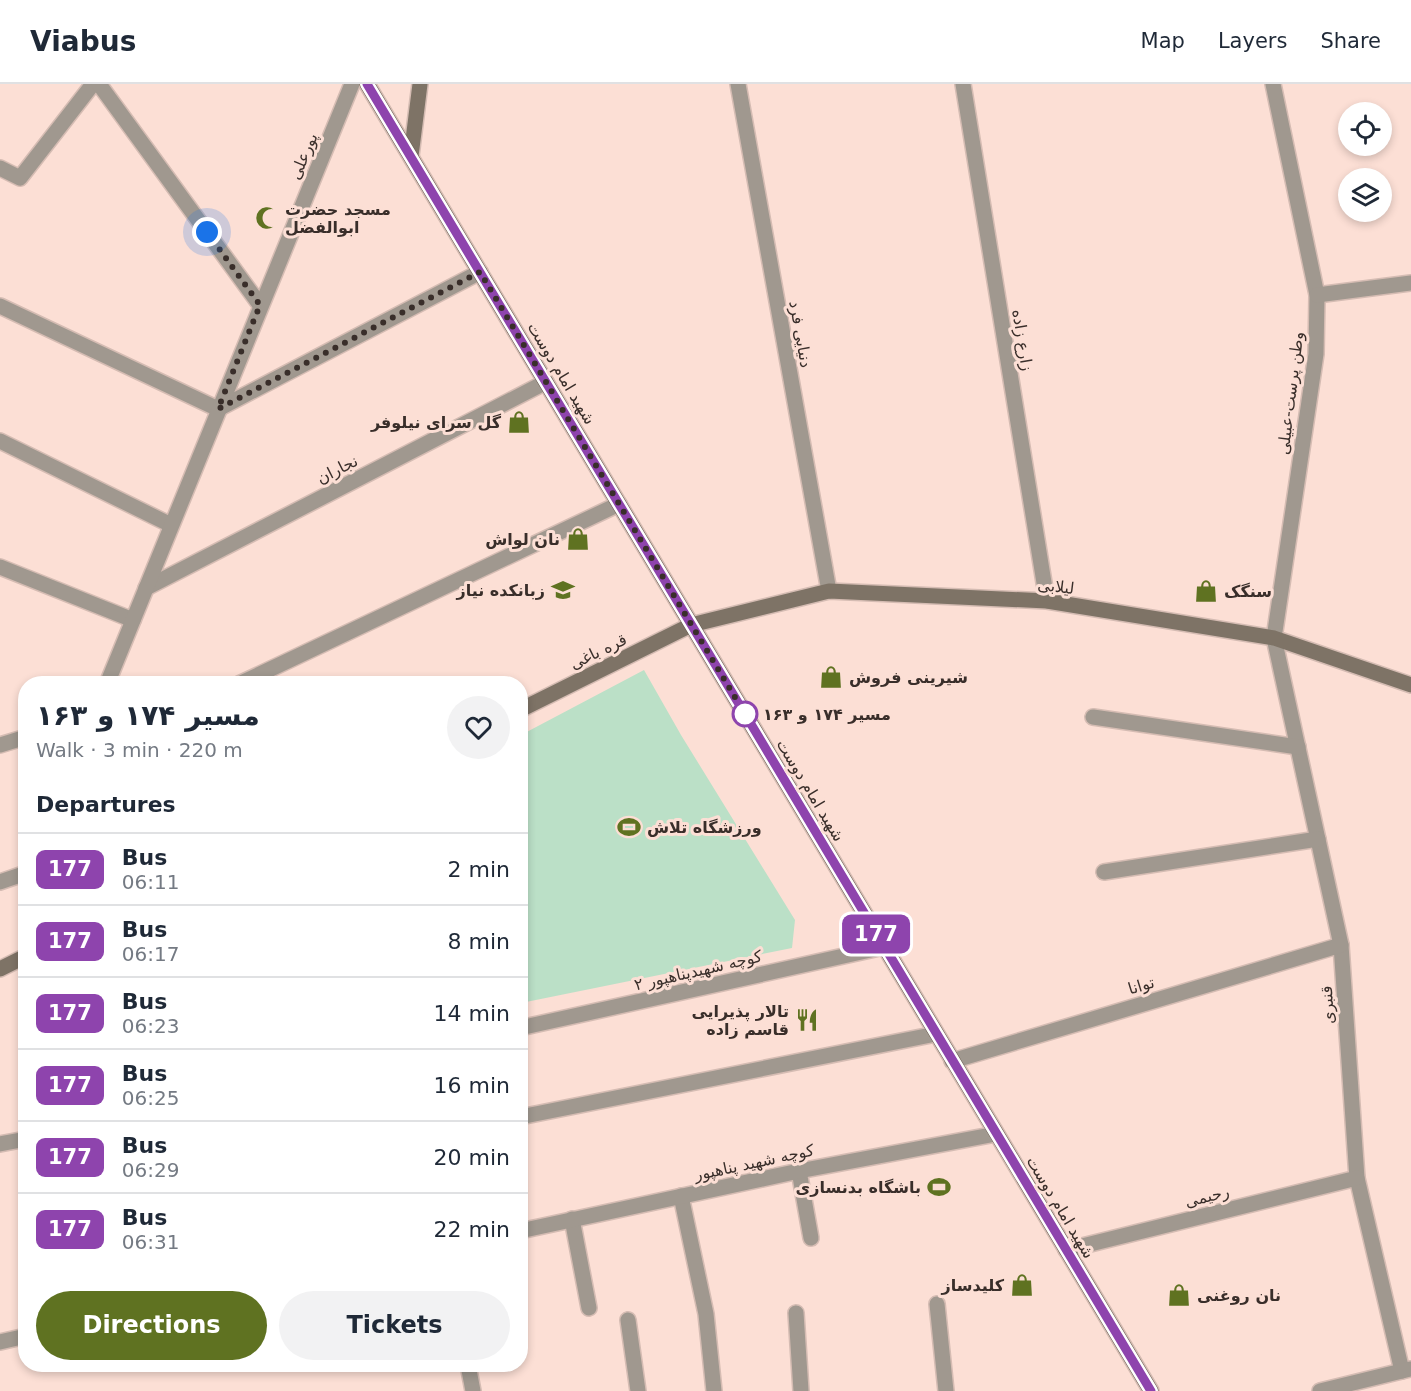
<!DOCTYPE html>
<html lang="en">
<head>
<meta charset="utf-8">
<style>
	:root { --surface:#fff; --page:#f2f2f3; --text:#1f2937; --muted:#747a83; --line:#e0e1e3; --accent:#5f7221 }
	body { margin:0; font-family:"DejaVu Sans","Noto Sans Arabic",sans-serif; background:var(--page); color:var(--text); height:100vh; display:flex; flex-direction:column; font-size:22px; white-space:nowrap }
	* { box-sizing:border-box; margin:0 }
	p { font-size:20px; color:var(--muted) }
	.icon { flex:none; width:33px; height:33px; fill:none; stroke:currentColor; stroke-width:2; stroke-linecap:round; stroke-linejoin:round }
	.map { position:relative; flex:1; overflow:hidden }
	.details { position:absolute; left:18px; top:592px; width:510px; height:696px; display:flex; flex-direction:column; background:var(--surface); border-radius:24px; box-shadow:0 3px 9px #0003 }
	.details>* { flex:none }
	.badge { padding:0 12px; border-radius:9px; font-size:21px; line-height:39px }
	.controls { position:absolute; left:1338px; top:18px; display:grid; gap:12px }
	.controls a { display:grid; place-items:center; width:54px; height:54px; border-radius:50%; background:var(--surface); box-shadow:0 3px 9px #0003; font-size:30px }
	.you { position:absolute; width:30px; height:30px; margin:-15px; border:4px solid #fff; border-radius:50%; background:#1a73e8; box-shadow:0 0 0 9px #1a73e833 }
	.map>.badge { position:absolute; translate:-50% -50%; box-shadow:0 0 0 3px #fff }
	h2 { padding:0 18px; font-size:22px; line-height:54px }
	.round { display:grid; place-items:center; flex:none; width:63px; height:63px; border-radius:32px; background:var(--page) }
	.summary { display:flex; align-items:center; justify-content:space-between; height:102px; padding:0 18px }
	h1 { font-size:28px; font-weight:700; line-height:45px }
	.cta { display:flex; gap:12px; margin-top:auto; padding:12px 18px }
	.cta a { flex:1; height:69px; border-radius:36px; background:var(--accent); color:#fff; font-size:24px; font-weight:700; line-height:69px; text-align:center }
	.cta a+a { background:var(--page); color:var(--text) }
	ul { padding:0; list-style:none }
	li { display:flex; align-items:center; gap:18px; height:72px; padding:0 18px; border-top:2px solid var(--line) }
	li div { flex:1 }
	li b { display:block; font-size:22px }
	li em { font-style:normal }
	li .badge { min-width:66px; font-weight:700; text-align:center }
	header { display:flex; align-items:center; gap:36px; box-sizing:border-box; height:84px; padding:0 30px; background:var(--surface); border-bottom:2px solid var(--line) }
	header strong { font-size:28px }
	nav { display:flex; gap:33px; margin-inline-start:auto; font-size:21px }
	.map>svg:first-child { display:block }
	.pitch { fill:#bbe0c7 }
	.lines { fill:none; stroke-linecap:round; stroke-linejoin:round }
	.lane-casing { stroke:#d5bcb3; stroke-width:18 }
	.street-casing { stroke:#d5bcb3; stroke-width:18 }
	.secondary-casing { stroke:#d5bcb3; stroke-width:18 }
	.primary-casing { stroke:#d5bcb3; stroke-width:18 }
	.lane { stroke:#a0988f; stroke-width:15 }
	.street { stroke:#a0988f; stroke-width:15 }
	.secondary { stroke:#7e7366; stroke-width:15 }
	.primary { stroke:#665849; stroke-width:15 }
	.line-casing { stroke:#fff; stroke-width:14 }
	.line { stroke:#8e44ad; stroke-width:9 }
	.walk { stroke:#392e2a; stroke-width:6; stroke-dasharray:0 10.8 }
	.stop-dot { fill:#fff; stroke:#8e44ad; stroke-width:3 }
	.labels { text-anchor:middle; stroke-width:6; stroke-linejoin:round; paint-order:stroke }
	.street-label { font-size:16px; fill:#392e2a; stroke:#fcdfd5 }
	.poi-label { font-size:16px; font-weight:bold; fill:#392e2a; stroke:#fcdfd5; text-anchor:end }
	.stop-label { font-size:16px; font-weight:bold; fill:#392e2a; stroke:#fcdfd5; text-anchor:start }
</style>
</head>
<body>
<header>
<strong>Viabus</strong>
<nav><a>Map</a><a>Layers</a><a>Share</a></nav>
</header>
<div class="map">
<svg width="1411" height="1307" viewBox="0 0 1411 1307">
	<rect width="100%" height="100%" fill="#fcdfd5"/>
	<path class="pitch" d="M644,586L681,651L795,836L792,864L521,919V651Z"/>
	<g class="lines">
		<g class="lane-casing">
			<g id="lane">
				<path d="M0,84L20,94L93,0"/>
				<path d="M0,357L171,441"/>
				<path d="M239,600L619,420"/>
				<path d="M520,1033L936,950"/>
				<path d="M799,1087L811,1154"/>
				<path d="M681,1112L706,1230L714,1307"/>
				<path d="M572,1135L589,1224"/>
				<path d="M937,1220L946,1307"/>
				<path d="M796,1229L801,1307"/>
				<path d="M628,1236L638,1307"/>
				<path d="M468,1281L473,1307"/>
			</g>
		</g>
		<g class="street-casing">
			<g id="street">
				<path d="M99,0L260,221"/>
				<path d="M738,0L829,507"/>
				<path d="M963,0L1047,517"/>
				<path d="M1273,0L1317,211L1316,270L1274,554L1341,861L1357,1094L1402,1287"/>
				<path d="M1317,211L1411,199"/>
				<path d="M0,222L218,325L480,188"/>
				<path d="M0,483L133,536"/>
				<path d="M146,504L546,298"/>
				<path d="M107,600L352,0"/>
				<path d="M1093,633L1298,663"/>
				<path d="M0,661L26,653"/>
				<path d="M1104,788L1318,755"/>
				<path d="M0,798L26,789"/>
				<path d="M520,944L884,863"/>
				<path d="M952,977L1341,861"/>
				<path d="M0,1060L26,1055"/>
				<path d="M520,1147L799,1087L996,1050"/>
				<path d="M1066,1166L1357,1094"/>
				<path d="M0,1258L26,1252"/>
				<path d="M1320,1307L1410,1285"/>
			</g>
		</g>
		<g class="secondary-casing">
			<g id="secondary">
				<path d="M411,72L420,0"/>
				<path d="M520,626L691,541L829,507L1047,517L1274,554L1411,601"/>
				<path d="M0,885L26,872"/>
			</g>
		</g>
		<g class="primary-casing">
			<path id="primary" d="M367,0L1151,1307"/>
		</g>
		<use href="#lane" class="lane"/>
		<use href="#street" class="street"/>
		<use href="#secondary" class="secondary"/>
		<use href="#primary" class="primary"/>
	</g>
	<g class="lines">
		<g class="line-casing">
			<path id="line" d="M367,0L1151,1307"/>
		</g>
		<use href="#line" class="line"/>
		<path class="walk" d="M207,148L260,221L218,325L480,188L745,630"/>
	</g>
	<defs>
		<g id="mosque-bare" transform="scale(1.8)"><path d="M3.5-4.9A6 6 0 1 0 3.5 4.9A5 5 0 1 1 3.5-4.9Z" fill="#5f7221" stroke="#fcdfd5" stroke-width="2.5" paint-order="stroke"/></g>
		<g id="shop-bare" transform="scale(1.8)"><path d="M-5-2.5h2.3a2.7 3.5 0 0 1 5.4 0H5L5.5 6h-11ZM-1.5-2.5h3a1.5 2.3 0 0 0-3 0Z" fill="#5f7221" stroke="#fcdfd5" stroke-width="2.5" paint-order="stroke"/></g>
		<g id="school-bare" transform="scale(1.8)"><path d="M0-5L7-2L0 1L-7-2ZM-4 1L0 2.5L4 1V4Q0 6-4 4Z" fill="#5f7221" stroke="#fcdfd5" stroke-width="2.5" paint-order="stroke"/></g>
		<g id="stadium-bare" transform="scale(1.8)"><path d="M0-5a6.5 5 0 1 0 0 10a6.5 5 0 1 0 0-10ZM-3.5-1.8h7v3.6h-7Z" fill="#5f7221" stroke="#fcdfd5" stroke-width="2.5" paint-order="stroke"/></g>
		<g id="restaurant-bare" transform="scale(1.8)"><path d="M-5-6h1v4h1v-4h1v4h1v-4h1v5L-1.5 .5V6h-2V.5L-5-1ZM5-6V6H3V1.5H1.5Q1.5-4 5-6Z" fill="#5f7221" stroke="#fcdfd5" stroke-width="2.5" paint-order="stroke"/></g>
	</defs>
	<g fill-rule="evenodd">
		<use href="#mosque-bare" x="267" y="134"/>
		<use href="#shop-bare" x="519" y="338"/>
		<use href="#shop-bare" x="578" y="455"/>
		<use href="#school-bare" x="563" y="506"/>
		<use href="#shop-bare" x="1206" y="507"/>
		<use href="#shop-bare" x="831" y="593"/>
		<use href="#stadium-bare" x="629" y="743"/>
		<use href="#restaurant-bare" x="807" y="936"/>
		<use href="#stadium-bare" x="939" y="1103"/>
		<use href="#shop-bare" x="1022" y="1201"/>
		<use href="#shop-bare" x="1179" y="1211"/>
	</g>
	<circle class="stop-dot" cx="745" cy="630" r="12"/>
	<g class="labels">
		<g class="street-label">
			<text transform="translate(303 72) rotate(-67)" y="6">پورعلی</text>
			<text transform="translate(801 250) rotate(80)" y="6">دنیایی فرد</text>
			<text transform="translate(1023 256) rotate(81)" y="6">زارع زاده</text>
			<text transform="translate(562 289) rotate(59)" y="6">شهید امام دوست</text>
			<text transform="translate(1290 309) rotate(-83)" y="6">وطن پرست-عبیلی</text>
			<text transform="translate(337 385) rotate(-27)" y="6">نجاران</text>
			<text transform="translate(1056 502) rotate(7)" y="6">لیلابی</text>
			<text transform="translate(598 567) rotate(-26)" y="6">قره باغی</text>
			<text transform="translate(811 706) rotate(59)" y="6">شهید امام دوست</text>
			<text transform="translate(698 886) rotate(-13)" y="6">۲ کوچه شهیدپناهپور</text>
			<text transform="translate(1141 901) rotate(-17)" y="6">توانا</text>
			<text transform="translate(1327 921) rotate(-94)" y="6">قنبری</text>
			<text transform="translate(754 1078) rotate(-12)" y="6">کوچه شهید پناهپور</text>
			<text transform="translate(1207 1112) rotate(-14)" y="6">رحیمی</text>
			<text transform="translate(1061 1123) rotate(59)" y="6">شهید امام دوست</text>
		</g>
		<g class="poi-label">
			<text x="285" y="131" text-anchor="start">مسجد حضرت<tspan x="285" dy="18">ابوالفضل</tspan></text>
			<text x="501" y="344">گل سرای نیلوفر</text>
			<text x="560" y="461">نان لواش</text>
			<text x="545" y="512">زبانکده نیاز</text>
			<text x="1224" y="513" text-anchor="start">سنگک</text>
			<text x="849" y="599" text-anchor="start">شیرینی فروش</text>
			<text x="647" y="749" text-anchor="start">ورزشگاه تلاش</text>
			<text x="789" y="933">تالار پذیرایی<tspan x="789" dy="18">قاسم زاده</tspan></text>
			<text x="921" y="1109">باشگاه بدنسازی</text>
			<text x="1004" y="1207">کلیدساز</text>
			<text x="1197" y="1217" text-anchor="start">نان روغنی</text>
		</g>
		<g class="stop-label">
			<text x="763" y="636">مسیر ۱۷۴ و ۱۶۳</text>
		</g>
	</g>
</svg>
<div class="controls">
<a><svg class="icon" aria-label="locate" viewBox="0 0 24 24"><circle cx="12" cy="12" r="6"/><path d="M12 2v4M12 18v4M2 12h4M18 12h4"/></svg></a>
<a><svg class="icon" aria-label="layers" viewBox="0 0 24 24"><path d="M12 4l9 5-9 5-9-5zM3 14l9 5 9-5"/></svg></a>
</div>
<div class="you" style="left:207px;top:148px"></div>
<b class="badge" style="left:876px;top:850px;background:#8e44ad;color:#fff">177</b>
<section class="details">
<div class="summary"><div><h1>مسیر ۱۷۴ و ۱۶۳</h1><p>Walk · 3 min · 220 m</p></div><a class="round"><svg class="icon" aria-label="heart" viewBox="0 0 24 24"><path d="M12 20l-8-8c-3-5 5-10 8-4 3-6 11-1 8 4z"/></svg></a></div>
<h2>Departures</h2>
<ul>
<li><span class="badge" style="background:#8e44ad;color:#fff">177</span><div><b>Bus</b><p>06:11</p></div><em>2 min</em></li>
<li><span class="badge" style="background:#8e44ad;color:#fff">177</span><div><b>Bus</b><p>06:17</p></div><em>8 min</em></li>
<li><span class="badge" style="background:#8e44ad;color:#fff">177</span><div><b>Bus</b><p>06:23</p></div><em>14 min</em></li>
<li><span class="badge" style="background:#8e44ad;color:#fff">177</span><div><b>Bus</b><p>06:25</p></div><em>16 min</em></li>
<li><span class="badge" style="background:#8e44ad;color:#fff">177</span><div><b>Bus</b><p>06:29</p></div><em>20 min</em></li>
<li><span class="badge" style="background:#8e44ad;color:#fff">177</span><div><b>Bus</b><p>06:31</p></div><em>22 min</em></li>
</ul>
<div class="cta"><a>Directions</a><a>Tickets</a></div>
</section>
</div>
</body>
</html>
